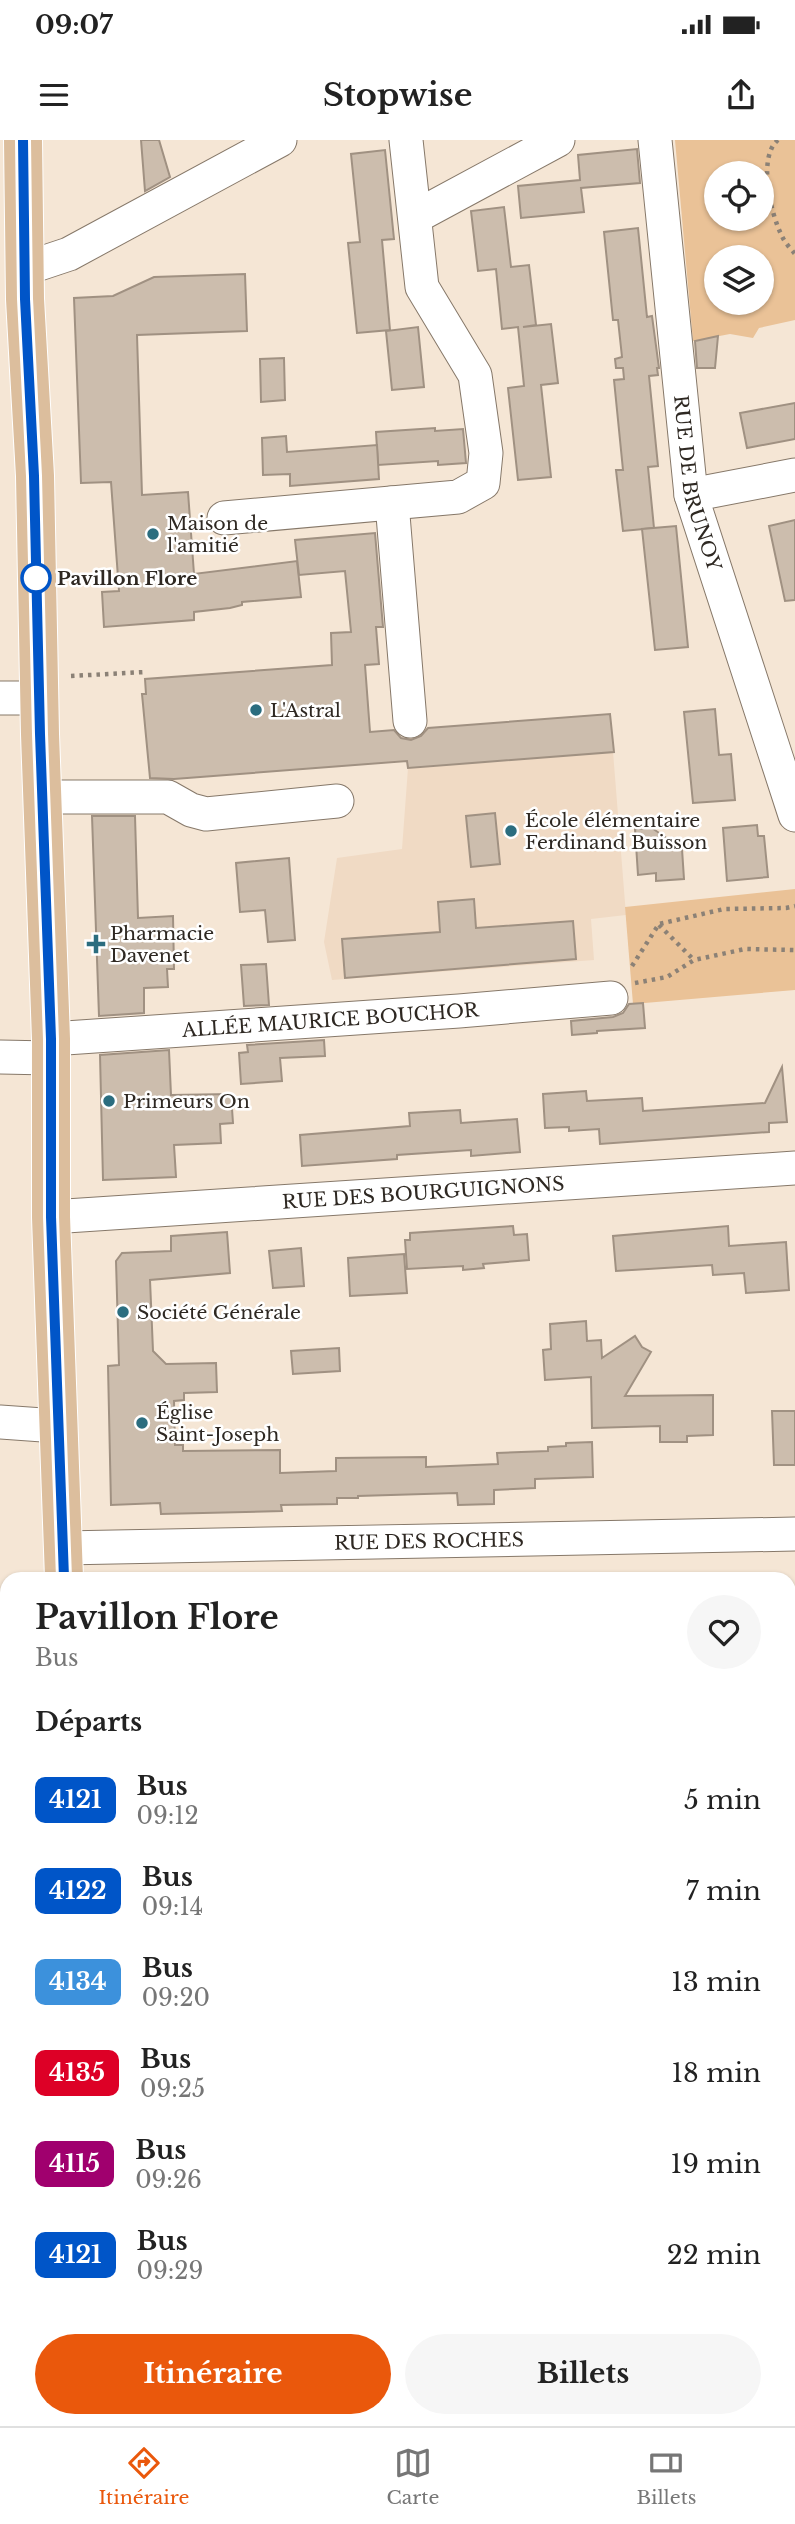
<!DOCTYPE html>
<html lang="fr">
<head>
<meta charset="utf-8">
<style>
	:root { --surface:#fff; --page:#f6f6f6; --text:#222; --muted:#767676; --line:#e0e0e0; --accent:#ea580c }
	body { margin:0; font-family:"Libre Baskerville",serif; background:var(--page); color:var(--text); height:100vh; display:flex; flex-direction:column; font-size:26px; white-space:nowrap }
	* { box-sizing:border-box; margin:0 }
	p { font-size:23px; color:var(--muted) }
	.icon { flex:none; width:38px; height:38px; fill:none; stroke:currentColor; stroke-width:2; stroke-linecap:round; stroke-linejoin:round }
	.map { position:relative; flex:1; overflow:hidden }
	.side { position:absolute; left:0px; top:1432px; width:796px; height:856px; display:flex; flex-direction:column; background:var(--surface); border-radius:21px 21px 0 0; box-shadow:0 2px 5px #0004 }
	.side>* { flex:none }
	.badge { padding:0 14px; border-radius:10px; font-size:24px; line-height:46px }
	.buttons { position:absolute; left:704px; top:21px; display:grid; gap:14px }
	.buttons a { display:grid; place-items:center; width:70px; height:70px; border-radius:50%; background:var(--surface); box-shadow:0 2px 5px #0004; font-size:35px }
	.map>.badge { position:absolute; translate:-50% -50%; box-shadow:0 0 0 4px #fff }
	h2 { padding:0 35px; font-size:26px; line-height:63px }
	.round { display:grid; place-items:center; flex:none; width:74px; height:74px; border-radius:37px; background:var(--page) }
	.head { display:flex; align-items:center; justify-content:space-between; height:119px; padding:0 35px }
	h1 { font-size:33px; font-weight:700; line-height:52px }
	.action { display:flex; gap:14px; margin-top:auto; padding:14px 35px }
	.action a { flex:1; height:80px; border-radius:42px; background:var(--accent); color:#fff; font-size:28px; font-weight:700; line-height:80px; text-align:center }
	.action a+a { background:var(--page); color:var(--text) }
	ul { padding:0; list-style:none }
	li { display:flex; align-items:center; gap:21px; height:91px; padding:0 35px }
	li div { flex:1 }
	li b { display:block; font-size:26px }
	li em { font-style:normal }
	li .badge { min-width:77px; font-weight:700; text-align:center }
	.status { display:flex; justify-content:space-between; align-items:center; height:49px; padding:0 35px; background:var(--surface); direction:ltr }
	.status svg { height:19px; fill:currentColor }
	header { display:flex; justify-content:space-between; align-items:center; height:91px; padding:0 35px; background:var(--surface); font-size:32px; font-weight:700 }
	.tabs { display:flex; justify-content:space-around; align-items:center; height:98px; border-top:2px solid var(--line); background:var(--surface); font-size:19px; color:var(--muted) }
	.tabs a { display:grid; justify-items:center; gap:4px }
	.tabs .active { color:var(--accent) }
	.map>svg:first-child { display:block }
	.built { fill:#f0dac4 }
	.green { fill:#eac297; fill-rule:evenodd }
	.building { fill:#ccbdad; stroke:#a09182; stroke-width:2 }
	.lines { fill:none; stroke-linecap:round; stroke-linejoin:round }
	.minor-casing { stroke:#867869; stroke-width:35 }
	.major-casing { stroke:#fff; stroke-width:40 }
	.path { stroke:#8b8176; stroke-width:4.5; stroke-dasharray:3.5 5; stroke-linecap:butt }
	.minor { stroke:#fff; stroke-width:33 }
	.major { stroke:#dcbe9d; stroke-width:38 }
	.line-casing { stroke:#fff; stroke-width:16 }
	.line { stroke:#0055c8; stroke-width:10 }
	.poi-dot { fill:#2b6d7f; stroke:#fff; stroke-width:2.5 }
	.stop-dot { fill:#fff; stroke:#0055c8; stroke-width:3.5 }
	.labels { text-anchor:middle; stroke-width:5; stroke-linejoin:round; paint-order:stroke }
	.street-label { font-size:19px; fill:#2e2822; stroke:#fff }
	.poi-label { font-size:19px; fill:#2e2822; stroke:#fff; text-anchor:start }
	.stop-label { font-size:19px; font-weight:bold; fill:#2e2822; stroke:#fff; text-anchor:start }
</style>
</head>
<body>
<div class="status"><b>09:07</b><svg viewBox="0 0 49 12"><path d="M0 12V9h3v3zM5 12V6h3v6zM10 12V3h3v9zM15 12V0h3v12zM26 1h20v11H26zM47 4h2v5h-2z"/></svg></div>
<header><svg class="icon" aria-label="menu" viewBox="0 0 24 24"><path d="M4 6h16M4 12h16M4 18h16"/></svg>Stopwise<svg class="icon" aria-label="share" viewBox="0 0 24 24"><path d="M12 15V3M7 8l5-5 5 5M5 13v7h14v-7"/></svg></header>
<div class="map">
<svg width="795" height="2286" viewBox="0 0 795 2286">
	<rect width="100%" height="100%" fill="#f5e6d5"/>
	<path class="built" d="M610,574L626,775L591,779L594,820L332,840L324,802L337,718L402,709L408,628L404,590Z"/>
	<g class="green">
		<path d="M675,0H795V180L759,188L753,198L730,194L693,201ZM716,33H761V79H716ZM716,117H761V163H716Z"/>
		<path d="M795,749V850L633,864L625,767Z"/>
		<path d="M7,2080V2280H59V2286H0V2084Z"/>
	</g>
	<g class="building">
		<path d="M141,0H159L170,37L145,51Z"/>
		<path d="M637,9L640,43L581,48L584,72L521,78L518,46L580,40L578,15Z"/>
		<path d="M385,10L394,99L382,100L390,190L357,193L348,103L360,102L351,14Z"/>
		<path d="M504,67L511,127L529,125L536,185L523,187L551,184L558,243L541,245L551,337L518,340L508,248L524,246L518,187L502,189L496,129L478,131L471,71Z"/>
		<path d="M638,88L647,177L652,176L659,228H657L658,235L649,236L658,326L648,327L654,388L623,391L616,330H623L614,240L624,239L623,228H616L615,219L622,217L618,180H613L604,92Z"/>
		<path d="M245,134L247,191L137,195L142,355L188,352L194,434L297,421L301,457L242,462V465L230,468L194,472V480L104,487L102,452L119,451L111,342L81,343L74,158L113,156L154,137Z"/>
		<path d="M418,187L424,247L392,250L386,191Z"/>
		<path d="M718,196L715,228H697L695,201Z"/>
		<path d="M284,218L285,260L261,262L260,219Z"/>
		<path d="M795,263V299L747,308L740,273Z"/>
		<path d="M435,288V291L463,289L466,323L438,325V321L378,325L376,292Z"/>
		<path d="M286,296L287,312L377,305L379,339L290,346V334L263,335L262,298Z"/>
		<path d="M795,380V460L785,461L769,386Z"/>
		<path d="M676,386L688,507L655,510L642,389Z"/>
		<path d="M375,393L383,487H376L379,524L365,525L370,592L394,590L401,598L411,600L421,596L428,588L610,574L614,612L408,628L407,621L174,639L150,638L142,554H146L145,539L332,525L331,493L351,492L345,431L299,435L295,400Z"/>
		<path d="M715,569L719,615L731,614L735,660L693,663L684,572Z"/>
		<path d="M495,673L500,724L471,727L466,676Z"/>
		<path d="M92,676H135L138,778L173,776L174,829H167L168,847L144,848V873L99,876Z"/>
		<path d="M757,685L758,696H764L768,737L727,741L723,688Z"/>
		<path d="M652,688L682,709L684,739L656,741V733L638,735L635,689Z"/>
		<path d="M289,718L295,800L268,802L265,770L240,772L236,723Z"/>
		<path d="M474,759L476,788L573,781L576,819L345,838L342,799L440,792L438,762Z"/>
		<path d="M266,824L269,865L244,866L241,825Z"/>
		<path d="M643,863L645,888L597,891V893L572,895L571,881L613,877L623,873L629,864Z"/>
		<path d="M324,900L325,916L280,918L282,941L241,944L239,913L248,912L247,905Z"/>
		<path d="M169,910L171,955L231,954L233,983L220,984L221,1003L174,1005L176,1037L103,1040L100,915Z"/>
		<path d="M782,927L787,982L769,983V992L600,1004L599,989L569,991V987L545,988L543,954L586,951L587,961L642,958L643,971L765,963Z"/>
		<path d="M460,970L461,983L517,979L520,1012L471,1016V1010L397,1015V1019L302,1026L300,995L410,986L409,973Z"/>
		<path d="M513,1086L514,1095L527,1094L529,1120L483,1124L484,1128L463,1130V1126L407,1129L405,1100H410V1093Z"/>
		<path d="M728,1086L729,1106L786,1102L789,1150L746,1153L744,1133L713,1135L712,1125L616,1131L613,1096Z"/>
		<path d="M227,1092L230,1133L150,1140L153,1211L166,1224L216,1223L217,1252L184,1253V1260L174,1261L175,1305H183V1311L280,1310V1333L336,1331V1318L426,1317V1327L498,1324L497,1313L548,1311V1307L566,1306V1303L592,1302L593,1337L535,1339V1348L494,1350V1364L458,1365L457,1353L358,1356V1358H337V1364L281,1365L282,1371L161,1374L160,1363L111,1365L108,1226L119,1225L116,1121L122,1113L171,1111V1096Z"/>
		<path d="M301,1108L304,1146L273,1148L269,1111Z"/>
		<path d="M404,1114L407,1153L350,1156L348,1118Z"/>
		<path d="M586,1181L587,1201L601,1200L602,1218L635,1196L642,1207L651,1212L625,1256L713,1255V1295L687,1296V1302H660V1286L592,1288L591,1237L545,1240L543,1210L551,1209L550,1184Z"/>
		<path d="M339,1208L340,1231L293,1234L291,1211Z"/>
		<path d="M772,1271H795V1325H774Z"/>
	</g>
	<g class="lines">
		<g class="minor-casing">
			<g id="minor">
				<path id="s1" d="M655,0L691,355L795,675"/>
				<path d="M415,77L558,0"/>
				<path d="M24,129L69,114L280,0"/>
				<path d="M691,355L795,335"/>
				<path d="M392,363L410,581"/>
				<path d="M224,378L458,357L483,343L486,313L475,235L422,147L406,0"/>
				<path d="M0,558H39"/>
				<path d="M42,657H168L191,670L206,674L337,661"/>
				<path id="s2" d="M51,899L459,871L611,858"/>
				<path d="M0,917L50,918"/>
				<path id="s3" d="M51,1077L795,1028"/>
				<path d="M0,1282L57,1286"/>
				<path id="s4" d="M63,1408L795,1394"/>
				<path d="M789,1554L795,1551"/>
				<path d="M0,1639H7"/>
				<path d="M0,1760L7,1758"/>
				<path d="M789,1968L795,1965"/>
				<path d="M0,2045L7,2041"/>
				<path d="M789,2126L795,2130"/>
				<path d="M273,2280L280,2286"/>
				<path d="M491,2280L499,2286"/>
			</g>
		</g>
		<g class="major-casing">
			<g id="major">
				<path d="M23,0L25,159L35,336L40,594L51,899V1077L64,1438"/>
				<path d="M93,2280V2286"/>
			</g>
		</g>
		<g class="path">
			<path d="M778,0C757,17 771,75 782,96C785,103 791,109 795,114"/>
			<path d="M71,536L145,532"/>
			<path d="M659,785L694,820"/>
			<path d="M632,826L659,784L724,769L786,768L795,766"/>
			<path d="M635,843L667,837L694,820L745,809L795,810"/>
		</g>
		<use href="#minor" class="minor"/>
		<use href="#major" class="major"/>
	</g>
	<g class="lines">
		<g class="line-casing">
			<path id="line" d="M23,0L25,159L34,336L40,594L51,899V1077L64,1438"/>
		</g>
		<use href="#line" class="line"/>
	</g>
	<g class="poi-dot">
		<circle cx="153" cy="394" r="7"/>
		<circle cx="256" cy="570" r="7"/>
		<circle cx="511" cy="691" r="7"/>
		<path d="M92.5 793.5h7v7h7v7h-7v7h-7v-7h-7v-7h7z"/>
		<circle cx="109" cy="961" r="7"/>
		<circle cx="123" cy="1172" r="7"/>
		<circle cx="142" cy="1283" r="7"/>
	</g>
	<circle class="stop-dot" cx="36" cy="438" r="14"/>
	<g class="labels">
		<g class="street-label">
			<text dy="7" stroke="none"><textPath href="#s1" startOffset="346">RUE DE BRUNOY</textPath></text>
			<text dy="7" stroke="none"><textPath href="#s2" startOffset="280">ALLÉE MAURICE BOUCHOR</textPath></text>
			<text dy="7" stroke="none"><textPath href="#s3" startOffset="373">RUE DES BOURGUIGNONS</textPath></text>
			<text dy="7" stroke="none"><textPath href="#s4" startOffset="366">RUE DES ROCHES</textPath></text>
		</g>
		<g class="poi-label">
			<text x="167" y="390">Maison de<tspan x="167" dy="22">l'amitié</tspan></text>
			<text x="270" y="577">L'Astral</text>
			<text x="525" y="687">École élémentaire<tspan x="525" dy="22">Ferdinand Buisson</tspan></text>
			<text x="110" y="800">Pharmacie<tspan x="110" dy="22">Davenet</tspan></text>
			<text x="123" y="968">Primeurs On</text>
			<text x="137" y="1179">Société Générale</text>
			<text x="156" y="1279">Église<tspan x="156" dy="22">Saint-Joseph</tspan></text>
		</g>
		<g class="stop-label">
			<text x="57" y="445">Pavillon Flore</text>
		</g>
	</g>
</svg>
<div class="buttons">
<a><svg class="icon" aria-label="locate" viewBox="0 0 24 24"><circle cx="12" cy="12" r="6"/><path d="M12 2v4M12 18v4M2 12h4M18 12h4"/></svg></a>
<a><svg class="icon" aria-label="layers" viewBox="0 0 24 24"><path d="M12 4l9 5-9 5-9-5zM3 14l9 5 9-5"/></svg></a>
</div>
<section class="side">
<div class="head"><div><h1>Pavillon Flore</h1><p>Bus</p></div><a class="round"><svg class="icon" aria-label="heart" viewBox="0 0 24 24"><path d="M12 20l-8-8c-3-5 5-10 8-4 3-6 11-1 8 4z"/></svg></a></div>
<h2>Départs</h2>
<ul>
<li><span class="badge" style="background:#0055c8;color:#fff">4121</span><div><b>Bus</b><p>09:12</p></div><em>5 min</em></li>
<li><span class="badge" style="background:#0055c8;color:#fff">4122</span><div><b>Bus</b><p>09:14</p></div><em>7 min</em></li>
<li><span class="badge" style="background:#3c91dc;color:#fff">4134</span><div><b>Bus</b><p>09:20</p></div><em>13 min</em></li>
<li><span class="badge" style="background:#dd0026;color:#fff">4135</span><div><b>Bus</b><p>09:25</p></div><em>18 min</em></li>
<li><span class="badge" style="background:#a0006e;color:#fff">4115</span><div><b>Bus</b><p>09:26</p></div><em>19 min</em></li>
<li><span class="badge" style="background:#0055c8;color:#fff">4121</span><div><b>Bus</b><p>09:29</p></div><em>22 min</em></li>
</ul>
<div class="action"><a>Itinéraire</a><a>Billets</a></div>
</section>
</div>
<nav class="tabs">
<a class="active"><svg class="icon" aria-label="directions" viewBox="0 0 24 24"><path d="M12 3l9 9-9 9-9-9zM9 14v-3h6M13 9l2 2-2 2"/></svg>Itinéraire</a>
<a><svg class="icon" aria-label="map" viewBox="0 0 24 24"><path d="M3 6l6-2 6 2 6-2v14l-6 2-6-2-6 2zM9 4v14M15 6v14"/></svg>Carte</a>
<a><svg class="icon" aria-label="tickets" viewBox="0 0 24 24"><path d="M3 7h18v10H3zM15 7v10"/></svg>Billets</a>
</nav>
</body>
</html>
